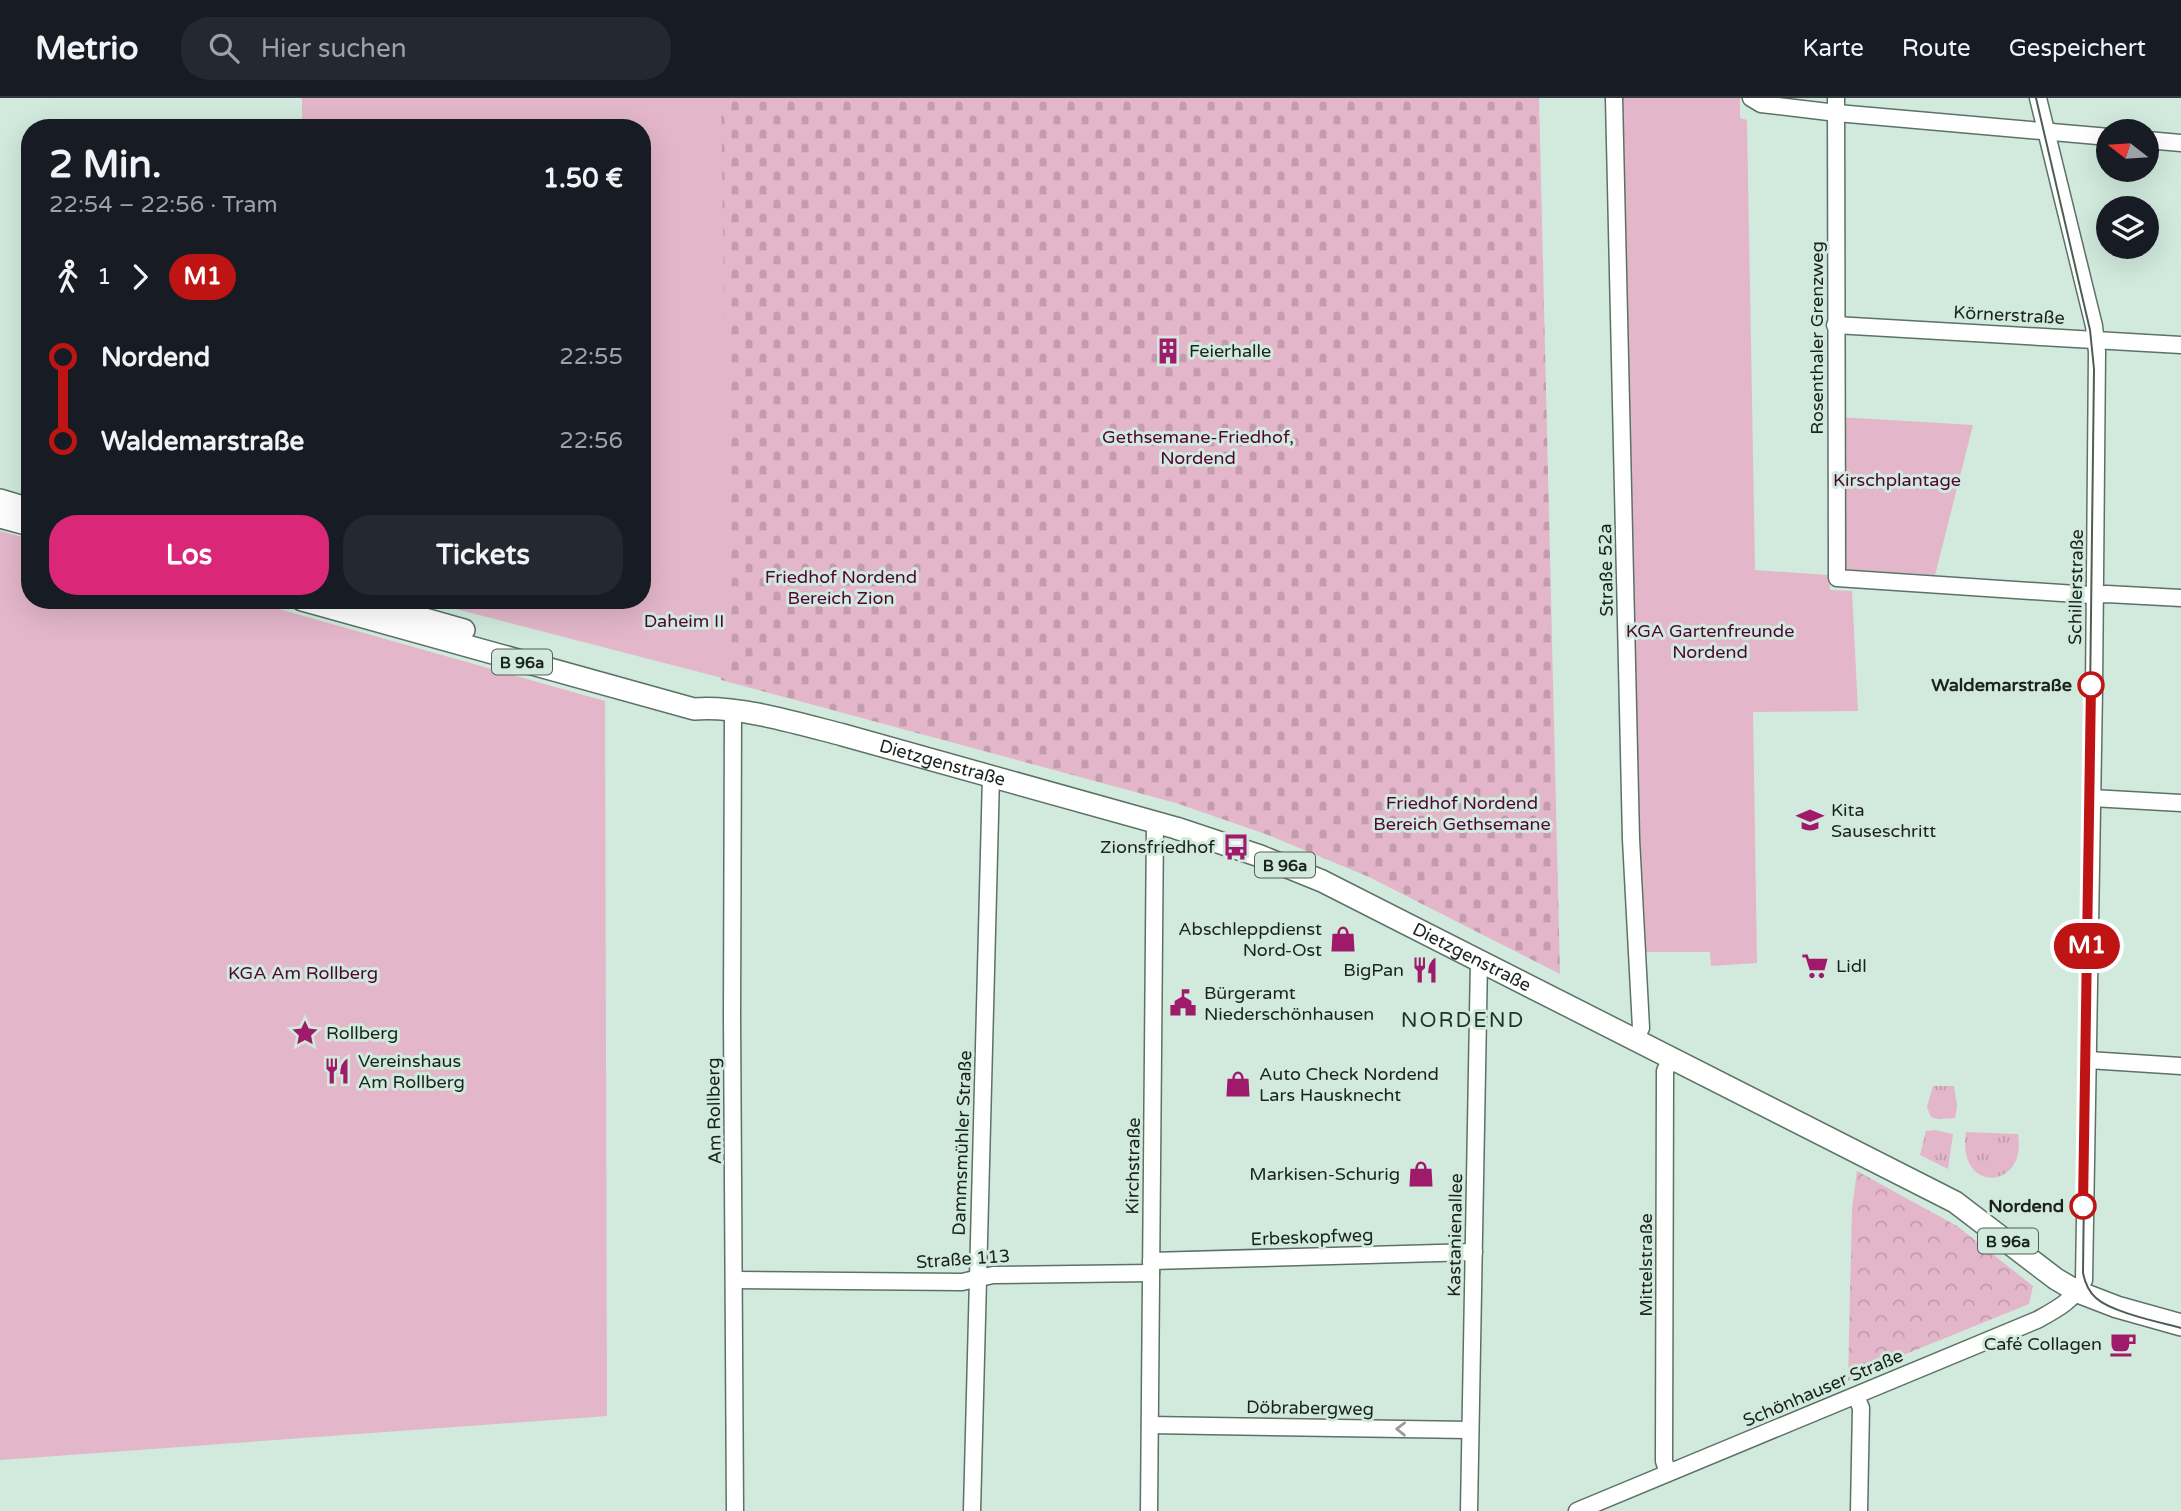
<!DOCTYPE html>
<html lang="de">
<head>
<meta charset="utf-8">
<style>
	:root { --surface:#171b24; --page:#242831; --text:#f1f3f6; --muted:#9ea1a6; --line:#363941; --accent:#db2777 }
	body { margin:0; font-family:"Varela Round",sans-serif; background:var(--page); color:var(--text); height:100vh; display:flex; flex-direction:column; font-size:26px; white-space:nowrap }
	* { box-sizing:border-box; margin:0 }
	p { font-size:23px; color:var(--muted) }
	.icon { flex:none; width:38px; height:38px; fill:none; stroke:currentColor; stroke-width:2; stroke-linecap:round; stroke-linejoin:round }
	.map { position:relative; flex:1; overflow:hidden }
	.details { position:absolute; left:21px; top:21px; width:630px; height:490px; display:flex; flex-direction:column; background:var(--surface); border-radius:28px; box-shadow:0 7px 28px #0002 }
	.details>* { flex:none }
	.badge { padding:0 14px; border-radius:23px; font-size:24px; line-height:46px }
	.needle { width:46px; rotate:287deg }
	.fabs { position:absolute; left:2096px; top:21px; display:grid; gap:14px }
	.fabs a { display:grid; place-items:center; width:63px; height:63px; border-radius:50%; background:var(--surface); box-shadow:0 7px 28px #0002; font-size:35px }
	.map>.badge { position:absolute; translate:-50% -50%; box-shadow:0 0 0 4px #fff }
	.legs { display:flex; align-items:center; gap:10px; height:77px; padding:0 28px; font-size:23px }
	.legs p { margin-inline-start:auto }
	.summary { display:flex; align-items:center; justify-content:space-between; height:119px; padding:0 28px }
	h1 { font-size:38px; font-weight:700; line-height:52px }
	.button { display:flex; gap:14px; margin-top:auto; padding:14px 28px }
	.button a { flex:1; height:80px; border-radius:28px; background:var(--accent); color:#fff; font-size:28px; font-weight:700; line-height:80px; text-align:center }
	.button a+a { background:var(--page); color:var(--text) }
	ul { padding:0 28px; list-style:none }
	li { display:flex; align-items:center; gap:24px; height:84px; font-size:26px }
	li i { display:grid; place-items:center; width:10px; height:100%; margin:0 9px; background:currentColor }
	li i::after { content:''; width:18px; height:18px; margin:-9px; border:5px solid; border-radius:50%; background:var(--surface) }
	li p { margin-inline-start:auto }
	li:first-child i { background:linear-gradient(#0000 50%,currentColor 0) }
	li:last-child i { background:linear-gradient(currentColor 50%,#0000 0) }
	header { display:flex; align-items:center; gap:42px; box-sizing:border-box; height:98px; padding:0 35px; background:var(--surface); border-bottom:2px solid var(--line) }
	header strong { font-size:33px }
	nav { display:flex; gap:38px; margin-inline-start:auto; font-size:24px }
	.search { width:490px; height:63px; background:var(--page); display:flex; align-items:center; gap:18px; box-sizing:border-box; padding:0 24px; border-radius:28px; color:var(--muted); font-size:26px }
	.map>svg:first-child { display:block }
	.grass { fill:url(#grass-tufts) }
	.cemetery { fill:url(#cemetery-stones) }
	.park { fill:url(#park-crowns) }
	.garden { fill:#e4b6ca }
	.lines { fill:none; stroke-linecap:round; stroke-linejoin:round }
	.minor-casing { stroke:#5c7266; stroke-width:19 }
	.major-casing { stroke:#5c7266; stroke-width:24 }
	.minor { stroke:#fff; stroke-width:16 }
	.major { stroke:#fff; stroke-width:21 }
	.tram { stroke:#4f5d56; stroke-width:2 }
	.oneway { stroke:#989c9a }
	.line-1-casing { stroke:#fff; stroke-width:16 }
	.line-1 { stroke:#be1414; stroke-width:10 }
	.stop-1-dot { fill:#fff; stroke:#be1414; stroke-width:3.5 }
	.labels { text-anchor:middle; stroke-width:6; stroke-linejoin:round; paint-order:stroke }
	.shield { fill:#d1eadd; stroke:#515f57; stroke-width:2 }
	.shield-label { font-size:16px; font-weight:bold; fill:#1a231e }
	.street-label { font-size:18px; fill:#1a231e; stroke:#d1eadd }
	.poi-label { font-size:18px; fill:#1a231e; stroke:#d1eadd; text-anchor:start }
	.park-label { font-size:18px; fill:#510533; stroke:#d1eadd }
	.stop-label { font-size:18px; font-weight:bold; fill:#1a231e; stroke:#d1eadd; text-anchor:end }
	.quarter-label { font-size:21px; letter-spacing:2px; fill:#1e3228; stroke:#d1eadd }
</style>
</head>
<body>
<header>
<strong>Metrio</strong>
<div class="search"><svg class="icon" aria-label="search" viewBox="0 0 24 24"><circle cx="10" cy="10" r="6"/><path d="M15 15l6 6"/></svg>Hier suchen</div>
<nav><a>Karte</a><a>Route</a><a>Gespeichert</a></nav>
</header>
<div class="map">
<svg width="2181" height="1413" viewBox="0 0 2181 1413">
	<defs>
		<pattern id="grass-tufts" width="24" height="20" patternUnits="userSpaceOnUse" patternTransform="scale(1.75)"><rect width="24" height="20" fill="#e4b6ca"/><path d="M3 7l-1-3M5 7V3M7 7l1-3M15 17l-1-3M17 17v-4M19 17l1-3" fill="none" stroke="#c39cad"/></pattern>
		<pattern id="cemetery-stones" width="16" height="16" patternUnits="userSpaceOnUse" patternTransform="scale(1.75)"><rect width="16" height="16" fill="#e4b6ca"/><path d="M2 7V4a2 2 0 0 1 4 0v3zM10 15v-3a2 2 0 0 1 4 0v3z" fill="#c39cad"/></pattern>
		<pattern id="park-crowns" width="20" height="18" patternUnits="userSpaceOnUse" patternTransform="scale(1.75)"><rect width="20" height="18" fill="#e4b6ca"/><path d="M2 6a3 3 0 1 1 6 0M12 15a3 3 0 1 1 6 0" fill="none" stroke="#c39cad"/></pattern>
	</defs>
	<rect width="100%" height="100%" fill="#d1eadd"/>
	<g class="grass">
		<path d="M1933,988H1954L1957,1009L1955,1020L1937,1021L1931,1019L1927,1009Z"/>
		<path d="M1935,1032L1953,1036L1948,1071L1920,1057L1926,1033Z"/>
		<path d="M1966,1034L2018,1036C2028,1092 1956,1097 1966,1034Z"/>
	</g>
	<path class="cemetery" d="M721,0H1539L1560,876L1369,779L1268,737L1176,705L721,582Z"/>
	<path class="park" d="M1857,1073L1957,1128L2033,1188L2029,1206L1859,1275L1848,1283L1852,1111Z"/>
	<g class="garden">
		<path d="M302,0H721L730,582L421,502H642V30H302Z"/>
		<path d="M1614,0H1740V20L1747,22L1755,472L1829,477L1830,492L1852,493L1858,613L1753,614L1757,865L1711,868L1710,854H1642Z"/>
		<path d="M1838,319L1973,327L1935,477L1842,471Z"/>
		<path d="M0,433L30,441V502H247L605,603L607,1318L0,1362Z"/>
	</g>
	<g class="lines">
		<g class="minor-casing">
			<g id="minor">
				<path d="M1614,0L1631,741L1641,930L1635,942"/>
				<path d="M1751,0L1761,6L1837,15L2109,39"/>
				<path d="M1836,0L1837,480L2091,497L2107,496L2181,500"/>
				<path d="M2147,42L2181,45"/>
				<path d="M1835,227L2181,247"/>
				<path d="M733,613L732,919L735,1413"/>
				<path d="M2092,700L2181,705"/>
				<path d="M2088,962L2181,968"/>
				<path d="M1151,1163L1474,1154"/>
				<path d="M735,1182L962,1184L993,1177L1151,1175"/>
				<path d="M1856,1298L1861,1310L1859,1413"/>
				<path d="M1150,1327L1469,1332"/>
				<path d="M1668,1375L1664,1363L1665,973L1671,960"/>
				<path d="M972,1413L991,678"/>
				<path d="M1149,1413L1155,724"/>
				<path d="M1469,1413L1479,862"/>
				<path d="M1577,1413L2037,1222C2057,1211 2073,1203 2084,1182L2094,591L2097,254L2094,228L2038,0"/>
			</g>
		</g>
		<g class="major-casing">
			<g id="major">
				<path d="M0,402L30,411"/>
				<path d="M0,419L30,427"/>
				<path id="s1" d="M302,502L694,611C738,607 800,626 843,637L1176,730L1260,758L1322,783L1955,1104L2056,1181L2078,1194L2117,1209L2181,1227"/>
				<path d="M358,502L464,532"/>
			</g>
		</g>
		<use href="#minor" class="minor"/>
		<use href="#major" class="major"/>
		<path class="tram" d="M2036,0L2090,232L2094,271L2083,1175C2085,1185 2088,1193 2096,1200C2111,1214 2159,1224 2181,1230"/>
	</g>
	<defs><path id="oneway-chevron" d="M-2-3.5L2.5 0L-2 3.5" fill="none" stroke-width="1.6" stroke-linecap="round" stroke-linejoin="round" transform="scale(1.75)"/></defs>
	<use class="oneway" href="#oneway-chevron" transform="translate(1401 1331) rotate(-179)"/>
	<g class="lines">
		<g class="line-1-casing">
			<path id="line-1" d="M2083,1108L2091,587"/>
		</g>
		<use href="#line-1" class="line-1"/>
	</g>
	<defs>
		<g id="building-bare" transform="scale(2.1)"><path d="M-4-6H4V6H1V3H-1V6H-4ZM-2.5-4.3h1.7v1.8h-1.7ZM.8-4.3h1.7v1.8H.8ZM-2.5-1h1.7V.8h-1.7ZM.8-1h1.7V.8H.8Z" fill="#9f1a6a" stroke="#d1eadd" stroke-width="2.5" paint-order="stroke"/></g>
		<g id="school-bare" transform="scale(2.1)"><path d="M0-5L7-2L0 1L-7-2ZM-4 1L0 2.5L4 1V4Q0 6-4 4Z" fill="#9f1a6a" stroke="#d1eadd" stroke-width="2.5" paint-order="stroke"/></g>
		<g id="bus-bare" transform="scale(2.1)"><path d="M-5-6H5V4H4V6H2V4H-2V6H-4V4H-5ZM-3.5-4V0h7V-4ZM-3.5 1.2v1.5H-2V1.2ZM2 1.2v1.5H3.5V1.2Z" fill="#9f1a6a" stroke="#d1eadd" stroke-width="2.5" paint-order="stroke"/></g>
		<g id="shop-bare" transform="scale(2.1)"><path d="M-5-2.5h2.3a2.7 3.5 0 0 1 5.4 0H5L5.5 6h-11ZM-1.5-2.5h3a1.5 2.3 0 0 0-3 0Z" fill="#9f1a6a" stroke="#d1eadd" stroke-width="2.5" paint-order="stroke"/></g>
		<g id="supermarket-bare" transform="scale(2.1)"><path d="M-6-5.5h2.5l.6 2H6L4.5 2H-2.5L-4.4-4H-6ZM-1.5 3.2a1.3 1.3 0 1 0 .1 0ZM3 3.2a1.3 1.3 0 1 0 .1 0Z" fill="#9f1a6a" stroke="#d1eadd" stroke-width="2.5" paint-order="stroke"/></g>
		<g id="restaurant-bare" transform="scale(2.1)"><path d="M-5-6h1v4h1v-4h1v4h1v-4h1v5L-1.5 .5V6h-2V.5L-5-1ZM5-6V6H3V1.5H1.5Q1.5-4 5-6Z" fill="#9f1a6a" stroke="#d1eadd" stroke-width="2.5" paint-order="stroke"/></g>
		<g id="civic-bare" transform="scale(2.1)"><path d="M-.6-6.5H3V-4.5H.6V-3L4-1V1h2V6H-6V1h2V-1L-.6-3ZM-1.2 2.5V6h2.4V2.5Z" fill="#9f1a6a" stroke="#d1eadd" stroke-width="2.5" paint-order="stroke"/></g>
		<g id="sight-bare" transform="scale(2.1)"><path d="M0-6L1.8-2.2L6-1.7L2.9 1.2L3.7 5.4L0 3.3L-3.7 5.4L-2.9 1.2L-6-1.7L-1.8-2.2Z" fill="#9f1a6a" stroke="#d1eadd" stroke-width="2.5" paint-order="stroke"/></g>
		<g id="cafe-bare" transform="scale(2.1)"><path d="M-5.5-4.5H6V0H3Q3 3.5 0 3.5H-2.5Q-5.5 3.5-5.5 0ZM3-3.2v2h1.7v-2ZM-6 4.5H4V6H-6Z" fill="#9f1a6a" stroke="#d1eadd" stroke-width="2.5" paint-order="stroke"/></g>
	</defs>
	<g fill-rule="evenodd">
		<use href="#building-bare" x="1168" y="253"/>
		<use href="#school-bare" x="1810" y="722"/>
		<use href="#bus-bare" x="1236" y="749"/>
		<use href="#shop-bare" x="1343" y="841"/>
		<use href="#supermarket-bare" x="1815" y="868"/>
		<use href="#restaurant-bare" x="1425" y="872"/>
		<use href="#civic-bare" x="1183" y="905"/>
		<use href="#sight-bare" x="305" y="935"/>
		<use href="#restaurant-bare" x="337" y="973"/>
		<use href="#shop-bare" x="1238" y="986"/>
		<use href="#shop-bare" x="1421" y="1076"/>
		<use href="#cafe-bare" x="2123" y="1246"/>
	</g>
	<g class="stop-1-dot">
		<circle cx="2091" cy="587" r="12"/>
		<circle cx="2083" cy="1108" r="12"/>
	</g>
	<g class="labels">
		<g class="shield">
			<rect x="492" y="551.5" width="60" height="25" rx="5"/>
			<rect x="1255" y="754.5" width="60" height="25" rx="5"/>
			<rect x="1978" y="1130.5" width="60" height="25" rx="5"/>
		</g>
		<g class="shield-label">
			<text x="522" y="570">B 96a</text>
			<text x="1285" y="773">B 96a</text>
			<text x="2008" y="1149">B 96a</text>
		</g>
		<g class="street-label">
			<text transform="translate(2009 217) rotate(3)" y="6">Körnerstraße</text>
			<text transform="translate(1817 240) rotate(-90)" y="6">Rosenthaler Grenzweg</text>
			<text transform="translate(1606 472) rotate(-91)" y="6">Straße 52a</text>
			<text transform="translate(2076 489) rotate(-89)" y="6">Schillerstraße</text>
			<text dy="6" stroke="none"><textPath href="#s1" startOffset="662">Dietzgenstraße</textPath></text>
			<text dy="6" stroke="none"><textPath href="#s1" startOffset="1228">Dietzgenstraße</textPath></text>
			<text transform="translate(714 1013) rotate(-91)" y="6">Am Rollberg</text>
			<text transform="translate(962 1045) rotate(-88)" y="6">Dammsmühler Straße</text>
			<text transform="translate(1133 1068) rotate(-89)" y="6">Kirchstraße</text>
			<text transform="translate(1455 1137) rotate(-89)" y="6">Kastanienallee</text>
			<text transform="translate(1312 1139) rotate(-2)" y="6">Erbeskopfweg</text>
			<text transform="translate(963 1161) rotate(-4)" y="6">Straße 113</text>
			<text transform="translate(1646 1167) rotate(-90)" y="6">Mittelstraße</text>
			<text transform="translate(1823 1290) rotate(-23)" y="6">Schönhauser Straße</text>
			<text transform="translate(1310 1310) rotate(1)" y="6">Döbrabergweg</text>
		</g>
		<g class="poi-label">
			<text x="1189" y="259">Feierhalle</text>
			<text x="1831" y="718">Kita<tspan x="1831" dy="21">Sauseschritt</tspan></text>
			<text x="1215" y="755" text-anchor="end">Zionsfriedhof</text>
			<text x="1322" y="837" text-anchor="end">Abschleppdienst<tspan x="1322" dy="21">Nord-Ost</tspan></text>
			<text x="1836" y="874">Lidl</text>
			<text x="1404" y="878" text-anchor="end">BigPan</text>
			<text x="1204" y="901">Bürgeramt<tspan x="1204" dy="21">Niederschönhausen</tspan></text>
			<text x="326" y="941">Rollberg</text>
			<text x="358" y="969">Vereinshaus<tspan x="358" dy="21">Am Rollberg</tspan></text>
			<text x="1259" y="982">Auto Check Nordend<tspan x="1259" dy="21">Lars Hausknecht</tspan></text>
			<text x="1400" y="1082" text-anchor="end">Markisen-Schurig</text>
			<text x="2102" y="1252" text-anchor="end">Café Collagen</text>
		</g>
		<g class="park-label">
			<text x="1198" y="345">Gethsemane-Friedhof,<tspan x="1198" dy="21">Nordend</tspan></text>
			<text x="1897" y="388">Kirschplantage</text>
			<text x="841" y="485">Friedhof Nordend<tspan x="841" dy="21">Bereich Zion</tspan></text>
			<text x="684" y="529">Daheim II</text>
			<text x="1710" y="539">KGA Gartenfreunde<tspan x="1710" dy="21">Nordend</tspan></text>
			<text x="1462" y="711">Friedhof Nordend<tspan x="1462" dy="21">Bereich Gethsemane</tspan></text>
			<text x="303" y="881">KGA Am Rollberg</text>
		</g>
		<g class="stop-label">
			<text x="2072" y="593">Waldemarstraße</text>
			<text x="2064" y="1114">Nordend</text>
		</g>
		<g class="quarter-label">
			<text x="1463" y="929">NORDEND</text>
		</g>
	</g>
</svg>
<div class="fabs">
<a><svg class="needle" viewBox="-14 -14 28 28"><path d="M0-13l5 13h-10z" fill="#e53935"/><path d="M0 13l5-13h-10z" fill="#9ea1a6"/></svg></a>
<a><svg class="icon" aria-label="layers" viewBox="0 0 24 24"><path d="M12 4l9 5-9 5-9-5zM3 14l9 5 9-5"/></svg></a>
</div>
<b class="badge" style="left:2087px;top:848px;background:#be1414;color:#fff">M1</b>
<section class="details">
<div class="summary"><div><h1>2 Min.</h1><p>22:54 – 22:56 · Tram</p></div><b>1.50 €</b></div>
<div class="legs"><svg class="icon" aria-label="walk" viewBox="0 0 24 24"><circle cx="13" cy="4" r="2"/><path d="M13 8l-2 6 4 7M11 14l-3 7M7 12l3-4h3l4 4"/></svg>1<svg class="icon" aria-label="forward" viewBox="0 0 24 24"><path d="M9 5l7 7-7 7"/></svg><b class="badge" style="background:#be1414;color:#fff">M1</b></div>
<ul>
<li><i style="color:#be1414"></i><b>Nordend</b><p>22:55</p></li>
<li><i style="color:#be1414"></i><b>Waldemarstraße</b><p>22:56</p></li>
</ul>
<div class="button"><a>Los</a><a>Tickets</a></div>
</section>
</div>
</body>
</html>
